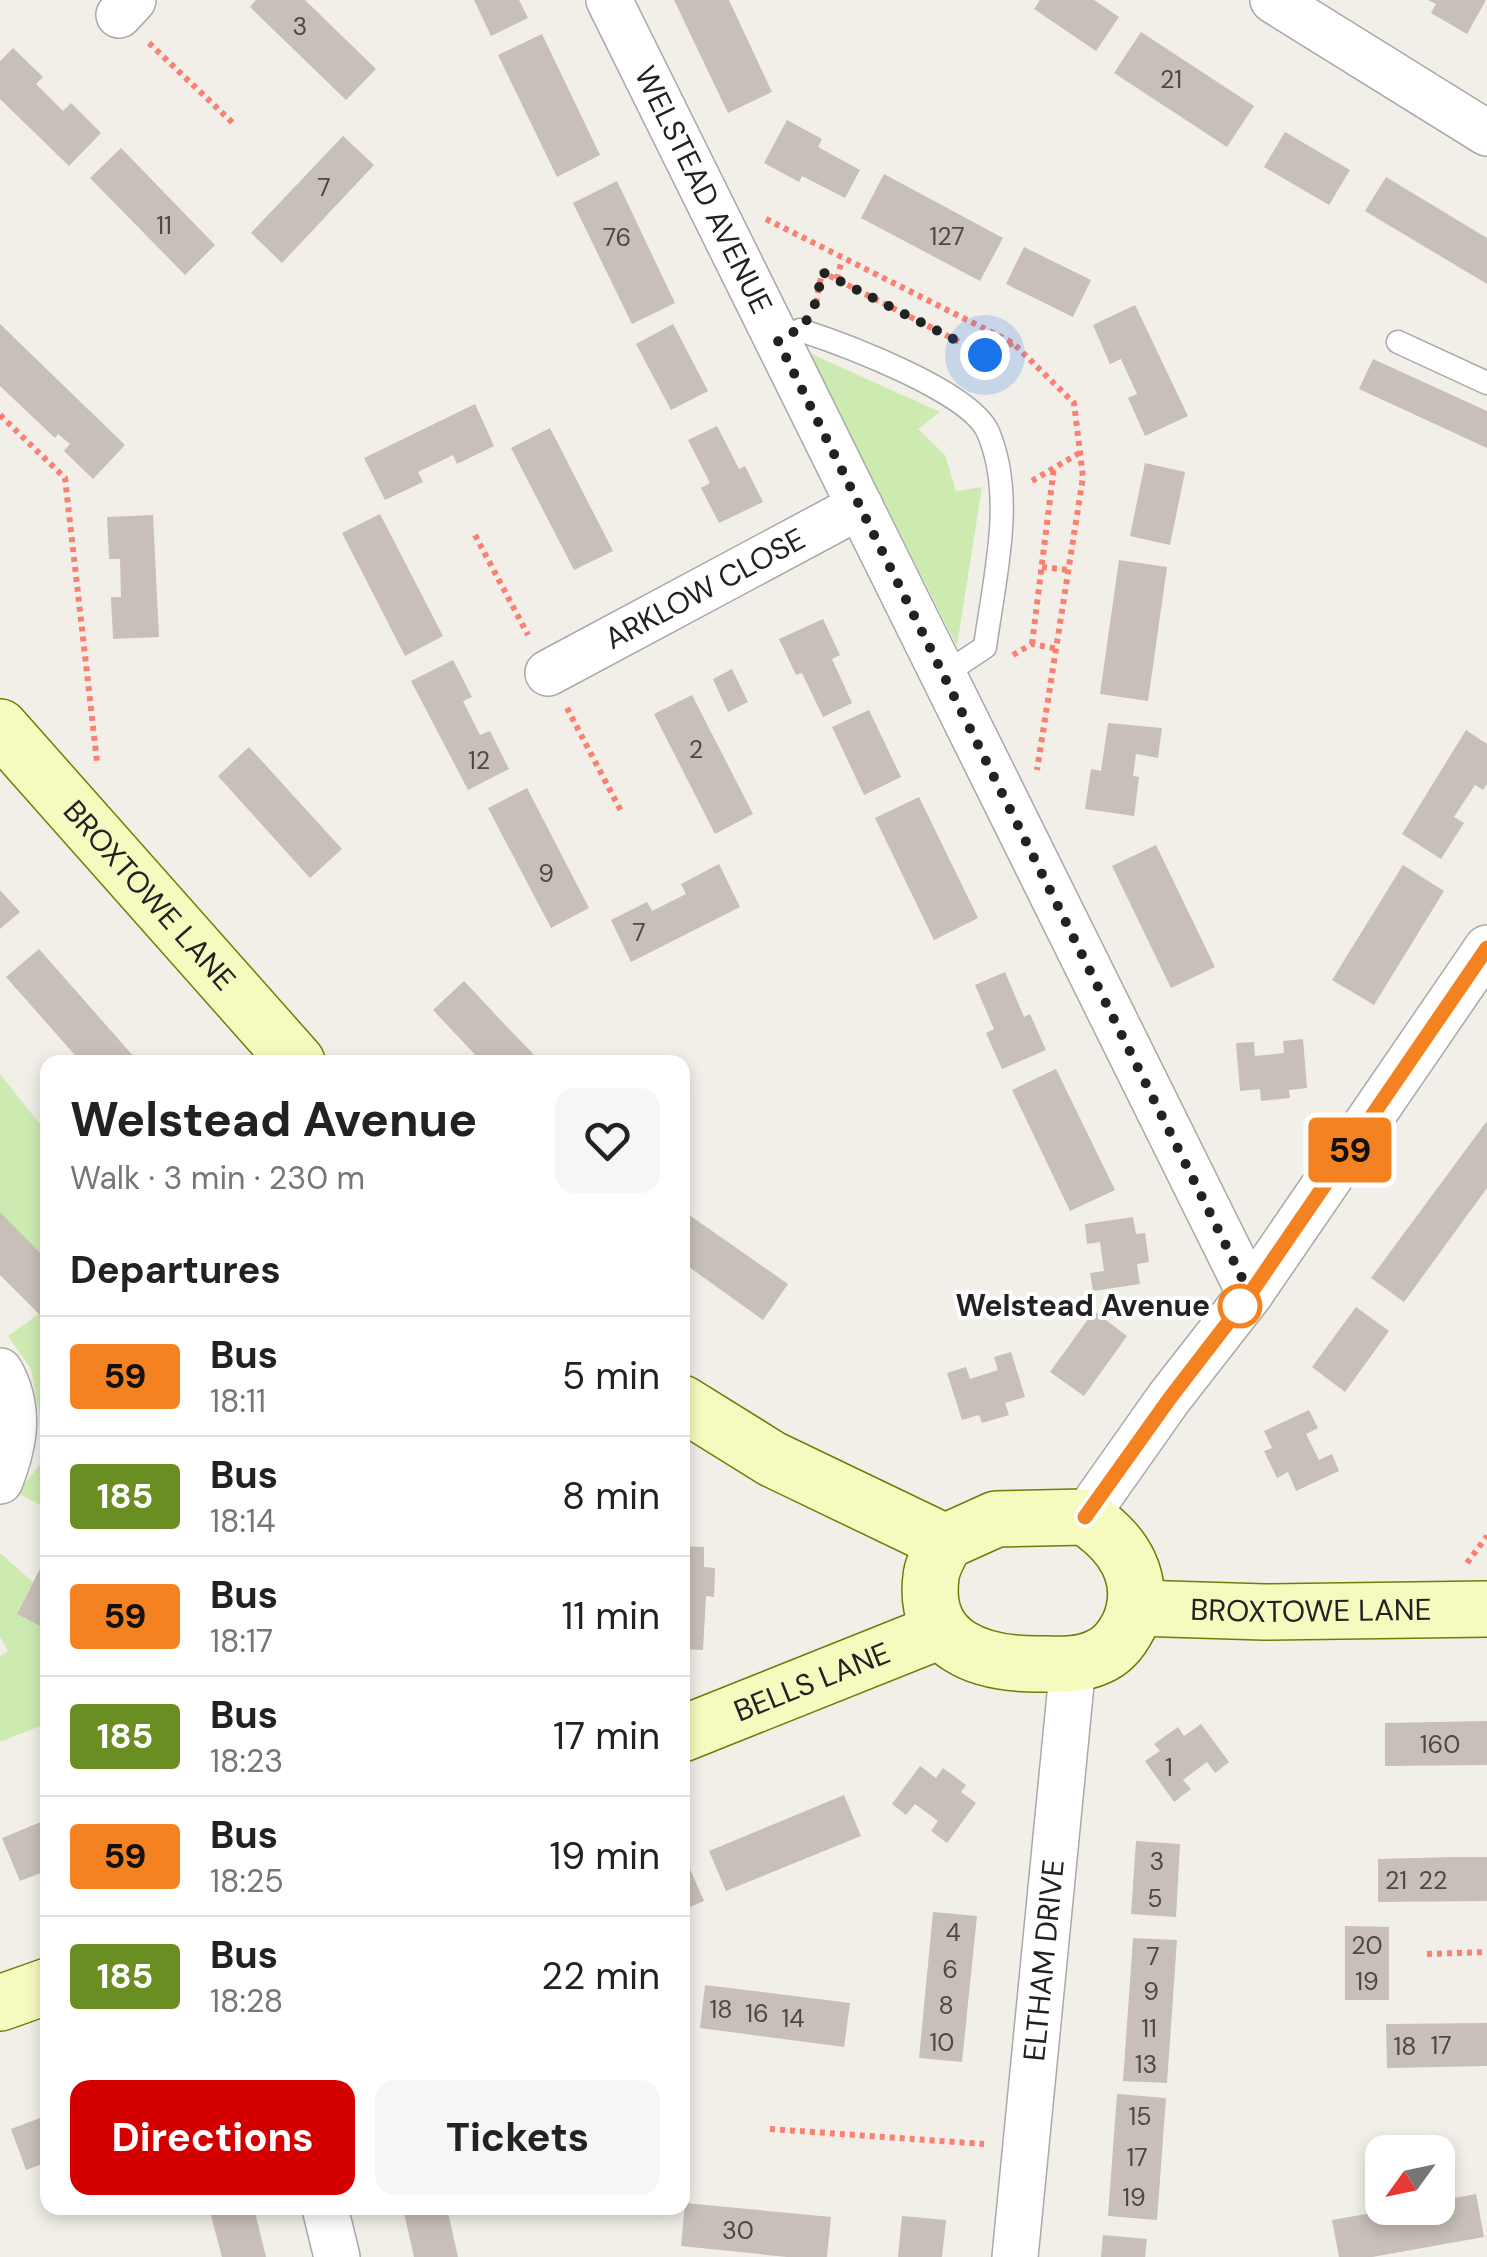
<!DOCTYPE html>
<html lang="en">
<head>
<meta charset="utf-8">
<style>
	:root { --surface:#fff; --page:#f6f6f6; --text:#222; --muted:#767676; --line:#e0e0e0; --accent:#d40000 }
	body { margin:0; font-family:"DM Sans",sans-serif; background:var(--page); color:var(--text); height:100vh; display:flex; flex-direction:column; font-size:38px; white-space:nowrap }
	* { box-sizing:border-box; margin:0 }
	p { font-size:32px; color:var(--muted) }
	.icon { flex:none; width:55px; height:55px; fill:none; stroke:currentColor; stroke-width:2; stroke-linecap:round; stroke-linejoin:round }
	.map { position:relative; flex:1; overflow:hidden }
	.sheet { position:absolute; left:40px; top:1055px; width:650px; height:1160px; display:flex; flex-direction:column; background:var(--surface); border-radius:20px; box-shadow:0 5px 15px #0003 }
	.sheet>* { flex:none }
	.badge { padding:0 20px; border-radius:8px; font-size:35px; line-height:65px }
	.needle { width:65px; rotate:237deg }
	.controls { position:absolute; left:1365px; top:2135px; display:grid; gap:20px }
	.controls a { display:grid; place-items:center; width:90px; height:90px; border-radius:20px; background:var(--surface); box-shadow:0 5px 15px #0003; font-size:50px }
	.you { position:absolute; width:50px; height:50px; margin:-25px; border:8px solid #fff; border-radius:50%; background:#1a73e8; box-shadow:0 0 0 15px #1a73e833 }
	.map>.badge { position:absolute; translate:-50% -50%; box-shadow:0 0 0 5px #fff }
	h2 { padding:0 30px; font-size:38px; line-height:90px }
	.round { display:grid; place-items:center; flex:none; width:105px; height:105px; border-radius:20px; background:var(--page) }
	.head { display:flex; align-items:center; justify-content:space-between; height:170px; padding:0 30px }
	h1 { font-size:48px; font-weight:700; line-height:75px }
	.action { display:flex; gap:20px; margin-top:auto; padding:20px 30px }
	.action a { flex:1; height:115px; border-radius:20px; background:var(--accent); color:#fff; font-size:40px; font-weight:700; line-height:115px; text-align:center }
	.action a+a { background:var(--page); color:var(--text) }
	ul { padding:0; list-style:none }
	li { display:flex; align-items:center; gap:30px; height:120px; padding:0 30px; border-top:2px solid var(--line) }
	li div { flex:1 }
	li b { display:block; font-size:38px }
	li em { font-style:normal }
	li .badge { min-width:110px; font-weight:700; text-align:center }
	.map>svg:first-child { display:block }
	.grass { fill:#cdebb0 }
	.building { fill:#c7bfb8 }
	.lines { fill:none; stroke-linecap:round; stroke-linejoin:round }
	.lane-casing { stroke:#a9a9a9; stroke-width:25 }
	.street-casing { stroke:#a9a9a9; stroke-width:48 }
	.secondary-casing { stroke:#707d05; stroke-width:58 }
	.path { stroke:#fa8072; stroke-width:6; stroke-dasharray:5 5; stroke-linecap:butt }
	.lane { stroke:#fff; stroke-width:22 }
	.street { stroke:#fff; stroke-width:45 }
	.secondary { stroke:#f7fabf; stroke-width:55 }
	.line-casing { stroke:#fff; stroke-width:22 }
	.line { stroke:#f58220; stroke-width:15 }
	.walk { stroke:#222; stroke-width:10; stroke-dasharray:0 18 }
	.stop-dot { fill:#fff; stroke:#f58220; stroke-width:5 }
	.labels { text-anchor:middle; stroke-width:8; stroke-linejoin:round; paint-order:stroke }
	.number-label { font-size:25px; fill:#4b4948 }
	.street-label { font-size:30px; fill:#222; stroke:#fff }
	.stop-label { font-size:30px; font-weight:bold; fill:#222; stroke:#fff; text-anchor:end }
</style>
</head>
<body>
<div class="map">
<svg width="1487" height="2257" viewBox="0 0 1487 2257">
	<rect width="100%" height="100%" fill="#f2efe9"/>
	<g class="grass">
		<path d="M809,353L940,412L918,429L945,455L956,491L982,487L957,646Z"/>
		<path d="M0,1074L47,1133V1261L0,1212Z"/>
		<path d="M39,1314L47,1323V1508L17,1493L42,1462L39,1412L31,1369L8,1336Z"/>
		<path d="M0,1553L33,1582L17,1614L47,1630L48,1723L0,1742V1656L8,1651L0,1636Z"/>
	</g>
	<g class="building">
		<path d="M256,0H305L376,69L346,100L250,7Z"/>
		<path d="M474,0H519L528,18L491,36Z"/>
		<path d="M674,0H729L772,92L728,113Z"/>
		<path d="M1040,0H1094L1119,17L1096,51L1034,9Z"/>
		<path d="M1428,0H1486L1467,34L1431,13L1436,4Z"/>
		<path d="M1141,32L1254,106L1227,147L1114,73Z"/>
		<path d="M542,34L600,155L557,177L498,55Z"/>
		<path d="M13,48L43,77L36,84L63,111L71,103L101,133L69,166L0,99V61Z"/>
		<path d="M787,120L822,139L818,147L860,170L845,198L802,176L799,182L764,163Z"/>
		<path d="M1285,132L1350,170L1329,205L1264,167Z"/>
		<path d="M343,136L374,165L282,263L251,233Z"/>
		<path d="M121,148L215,245L185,275L90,178Z"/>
		<path d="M884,174L1003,238L980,281L861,218Z"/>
		<path d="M1386,177L1487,238V284L1365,211Z"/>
		<path d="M617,181L675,303L632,324L573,203Z"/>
		<path d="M1024,247L1091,280L1073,317L1006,284Z"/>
		<path d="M1135,305L1188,416L1145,436L1128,398L1137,394L1121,359L1110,364L1093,325Z"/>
		<path d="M0,324L125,445L93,479L64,451L70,444L58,434L55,438L0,386Z"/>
		<path d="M673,324L708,391L671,410L636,344Z"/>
		<path d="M1373,359L1487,411V448L1359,389Z"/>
		<path d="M475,404L494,446L457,464L453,455L418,472L423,482L385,500L364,458Z"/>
		<path d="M717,426L739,469L745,466L763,502L719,523L701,488L710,483L688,440Z"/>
		<path d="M550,428L613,551L574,570L511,448Z"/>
		<path d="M1145,463L1185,472L1170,545L1130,536Z"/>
		<path d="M380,514L443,636L405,656L342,533Z"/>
		<path d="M153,515L159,637L113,639L111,597H121L120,559H109L107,517Z"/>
		<path d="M1119,560L1167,567L1148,701L1100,694Z"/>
		<path d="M823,619L840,655L832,659L852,703L823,717L802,673L796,675L779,639Z"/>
		<path d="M453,660L472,697L463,701L480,735L490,731L509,769L468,790L411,681Z"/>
		<path d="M732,669L748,702L728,712L713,679Z"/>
		<path d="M692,695L753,814L715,834L654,714Z"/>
		<path d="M869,710L901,777L864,795L832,727Z"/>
		<path d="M1108,723L1162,728L1158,758L1136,754L1133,776L1139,777L1134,816L1085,809L1091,769L1101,771Z"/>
		<path d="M1466,730L1487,744V784L1483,790L1475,785L1454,817L1464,823L1441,859L1402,834Z"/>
		<path d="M249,747L342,849L310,878L218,776Z"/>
		<path d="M527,788L589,908L551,928L488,808Z"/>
		<path d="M919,797L978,918L934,940L875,818Z"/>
		<path d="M1156,845L1215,967L1171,988L1112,866Z"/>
		<path d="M719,864L740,907L631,962L611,920L647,902L652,911L686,894L681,884Z"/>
		<path d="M1403,865L1444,891L1374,1005L1332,980Z"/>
		<path d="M0,890L20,912L0,929Z"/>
		<path d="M39,949L135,1058L131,1062H81L6,977Z"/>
		<path d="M1005,972L1024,1017L1030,1014L1046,1050L1002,1069L986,1033L994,1029L975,985Z"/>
		<path d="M464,981L510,1030L541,1062H482L433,1010Z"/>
		<path d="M1303,1039L1307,1088L1289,1090L1290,1098L1261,1101L1260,1089L1240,1091L1236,1043L1254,1042L1255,1056L1284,1053L1283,1041Z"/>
		<path d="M1056,1069L1115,1190L1070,1211L1012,1090Z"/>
		<path d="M1487,1121V1188L1404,1302L1371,1278Z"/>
		<path d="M682,1210L788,1284L763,1320L682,1262Z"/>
		<path d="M0,1212L48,1261V1323L0,1275Z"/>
		<path d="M1133,1217L1136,1234L1145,1233L1149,1262L1137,1264L1140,1284L1093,1291L1090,1273L1104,1271L1100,1242L1087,1244L1085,1224Z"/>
		<path d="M1356,1307L1389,1331L1345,1392L1312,1367Z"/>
		<path d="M1094,1311L1127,1336L1084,1396L1050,1372Z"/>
		<path d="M1011,1352L1025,1397L1005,1403L1009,1415L982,1423L979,1415L962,1420L947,1373L966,1367L970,1379L998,1370L994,1357Z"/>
		<path d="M1309,1410L1318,1428L1306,1434L1319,1460L1332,1454L1339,1471L1296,1491L1288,1472L1277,1478L1264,1451L1272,1448L1264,1431Z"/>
		<path d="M682,1546L704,1547V1567L715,1568L714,1597L706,1596L703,1650L682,1649Z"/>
		<path d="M48,1553V1630L17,1614Z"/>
		<path d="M1487,1721V1765L1385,1766V1723Z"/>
		<path d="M1201,1724L1229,1762L1215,1773L1207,1762L1183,1780L1191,1789L1174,1802L1145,1761L1160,1751L1154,1744L1178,1727L1184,1736Z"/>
		<path d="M920,1766L936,1778L943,1768L966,1785L961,1792L976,1803L947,1843L931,1831L938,1821L915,1804L906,1815L892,1804Z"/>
		<path d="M844,1795L861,1836L726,1891L709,1851Z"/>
		<path d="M48,1819V1870L20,1881L2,1838Z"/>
		<path d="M1136,1841L1180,1844L1176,1917L1131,1914Z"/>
		<path d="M1452,1857H1487V1901L1378,1902V1859Z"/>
		<path d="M686,1860L704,1901L682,1910V1862Z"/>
		<path d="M933,1912L977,1916L962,2062L919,2058Z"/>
		<path d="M1345,1926L1389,1927V2000H1345Z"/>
		<path d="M1133,1938L1177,1940L1167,2083L1123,2081Z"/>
		<path d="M705,1985L850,2003L844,2047L700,2028Z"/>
		<path d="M1487,2023V2066L1387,2068L1386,2024Z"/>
		<path d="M1117,2094L1166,2098L1157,2220L1108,2216Z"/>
		<path d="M48,2115V2162L26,2170L11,2129Z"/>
		<path d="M1476,2194L1484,2237L1372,2257H1339L1332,2220L1400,2208H1438V2201Z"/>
		<path d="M685,2203L831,2217L827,2257H787L681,2246Z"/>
		<path d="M209,2208H254L266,2257H222Z"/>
		<path d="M403,2208H447L458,2257H414Z"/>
		<path d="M902,2216L946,2220L942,2257H898Z"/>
		<path d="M1103,2235L1147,2239L1145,2257H1101Z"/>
	</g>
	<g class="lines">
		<g class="lane-casing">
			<g id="lane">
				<path d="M778,341L800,330C843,344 970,391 988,432C1016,497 994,579 985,647L943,675"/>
				<path d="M1398,342L1487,383"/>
			</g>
		</g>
		<g class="street-casing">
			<g id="street">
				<path id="s1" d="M609,0L1250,1294"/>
				<path d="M1273,0L1487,133"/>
				<path d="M119,15L133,0"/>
				<path id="s2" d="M548,673L860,506"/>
				<path d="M0,1371C21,1408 15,1443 0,1481"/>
				<path d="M1085,1517L1169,1398L1250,1294L1487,948"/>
				<path d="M325,2208L337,2257"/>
				<path id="s3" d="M1015,2257L1073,1664"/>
			</g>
		</g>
		<g class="secondary-casing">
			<g id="secondary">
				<path id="s4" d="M0,727L297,1062"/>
				<path d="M682,1403L772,1459L945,1542"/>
				<path d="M1085,1517C1123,1542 1149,1579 1129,1625C1122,1639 1113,1651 1098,1657C1079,1666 1058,1664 1037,1664C981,1664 922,1646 931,1577C932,1565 940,1553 945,1542L996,1519Z"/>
				<path id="s5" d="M1136,1608L1264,1612L1487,1609"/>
				<path id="s6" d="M682,1734L940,1631"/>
				<path d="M0,2003L48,1986"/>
			</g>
		</g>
		<g class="path">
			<path d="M149,43L235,125"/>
			<path d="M766,219L1013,343L1074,403L1083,477L1037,770"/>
			<path d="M837,279L842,259"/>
			<path d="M816,303L822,272L985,355L1013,343"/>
			<path d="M0,415L65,478L97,762"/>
			<path d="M1032,481L1081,452"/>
			<path d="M475,535L528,635"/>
			<path d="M1042,567L1069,570"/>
			<path d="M1032,644L1054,467"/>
			<path d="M1013,655L1032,644L1058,649"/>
			<path d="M567,708L622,813"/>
			<path d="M1467,1563L1487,1536"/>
			<path d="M1427,1954L1487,1952"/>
			<path d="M770,2129L984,2144"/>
		</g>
		<use href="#lane" class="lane"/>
		<use href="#street" class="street"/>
		<use href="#secondary" class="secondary"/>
	</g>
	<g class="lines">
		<g class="line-casing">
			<path id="line" d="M1085,1517L1170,1398L1250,1294L1487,948"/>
		</g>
		<use href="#line" class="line"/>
		<path class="walk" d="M985,355L822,272C815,309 814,323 778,341L1250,1294L1240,1306"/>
	</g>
	<circle class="stop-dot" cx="1240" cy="1306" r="20"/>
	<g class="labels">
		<g class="number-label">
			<text x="300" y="35">3</text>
			<text x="1171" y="88">21</text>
			<text x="324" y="196">7</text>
			<text x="164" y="234">11</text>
			<text x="947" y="245">127</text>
			<text x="617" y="246">76</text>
			<text x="696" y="758">2</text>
			<text x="479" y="769">12</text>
			<text x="546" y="882">9</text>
			<text x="639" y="941">7</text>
			<text x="1440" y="1753">160</text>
			<text x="1169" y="1776">1</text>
			<text x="1157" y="1870">3</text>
			<text x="1396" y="1889">21</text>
			<text x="1433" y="1889">22</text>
			<text x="1155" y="1907">5</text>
			<text x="953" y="1941">4</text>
			<text x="1367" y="1954">20</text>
			<text x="1153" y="1965">7</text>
			<text x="950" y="1978">6</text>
			<text x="1367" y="1990">19</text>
			<text x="1151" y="2000">9</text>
			<text x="946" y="2014">8</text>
			<text x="721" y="2018">18</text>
			<text x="757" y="2022">16</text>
			<text x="793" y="2027">14</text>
			<text x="1149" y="2037">11</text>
			<text x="942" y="2051">10</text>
			<text x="1441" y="2054">17</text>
			<text x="1405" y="2055">18</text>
			<text x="1146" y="2073">13</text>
			<text x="1140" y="2125">15</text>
			<text x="1137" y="2166">17</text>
			<text x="1134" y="2206">19</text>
			<text x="738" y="2239">30</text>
		</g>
		<g class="street-label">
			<text dy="10" stroke="none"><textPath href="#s1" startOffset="212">WELSTEAD AVENUE</textPath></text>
			<text dy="10" stroke="none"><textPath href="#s2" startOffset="178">ARKLOW CLOSE</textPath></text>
			<text dy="10" stroke="none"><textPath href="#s4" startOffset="225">BROXTOWE LANE</textPath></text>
			<text dy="10" stroke="none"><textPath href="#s5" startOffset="175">BROXTOWE LANE</textPath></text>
			<text dy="10" stroke="none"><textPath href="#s6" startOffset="140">BELLS LANE</textPath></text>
			<text dy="10" stroke="none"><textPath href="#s3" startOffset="298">ELTHAM DRIVE</textPath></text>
		</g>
		<g class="stop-label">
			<text x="1210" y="1316">Welstead Avenue</text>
		</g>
	</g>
</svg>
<div class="controls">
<a><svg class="needle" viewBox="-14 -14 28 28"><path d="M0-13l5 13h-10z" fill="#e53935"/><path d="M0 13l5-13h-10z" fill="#767676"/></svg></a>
</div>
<div class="you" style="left:985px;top:355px"></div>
<b class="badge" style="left:1350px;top:1150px;background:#f58220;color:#111">59</b>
<section class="sheet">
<div class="head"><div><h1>Welstead Avenue</h1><p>Walk · 3 min · 230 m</p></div><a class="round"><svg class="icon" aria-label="heart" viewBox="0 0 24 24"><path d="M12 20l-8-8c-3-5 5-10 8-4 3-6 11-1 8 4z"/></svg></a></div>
<h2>Departures</h2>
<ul>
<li><span class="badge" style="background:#f58220;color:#111">59</span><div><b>Bus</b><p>18:11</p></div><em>5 min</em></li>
<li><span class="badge" style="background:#6b8e23;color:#fff">185</span><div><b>Bus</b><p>18:14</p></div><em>8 min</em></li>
<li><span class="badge" style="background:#f58220;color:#111">59</span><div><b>Bus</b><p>18:17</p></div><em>11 min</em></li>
<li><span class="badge" style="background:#6b8e23;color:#fff">185</span><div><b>Bus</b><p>18:23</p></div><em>17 min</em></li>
<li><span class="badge" style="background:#f58220;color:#111">59</span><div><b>Bus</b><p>18:25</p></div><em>19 min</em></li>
<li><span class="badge" style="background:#6b8e23;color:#fff">185</span><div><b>Bus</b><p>18:28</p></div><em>22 min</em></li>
</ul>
<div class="action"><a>Directions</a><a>Tickets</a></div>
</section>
</div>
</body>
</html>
